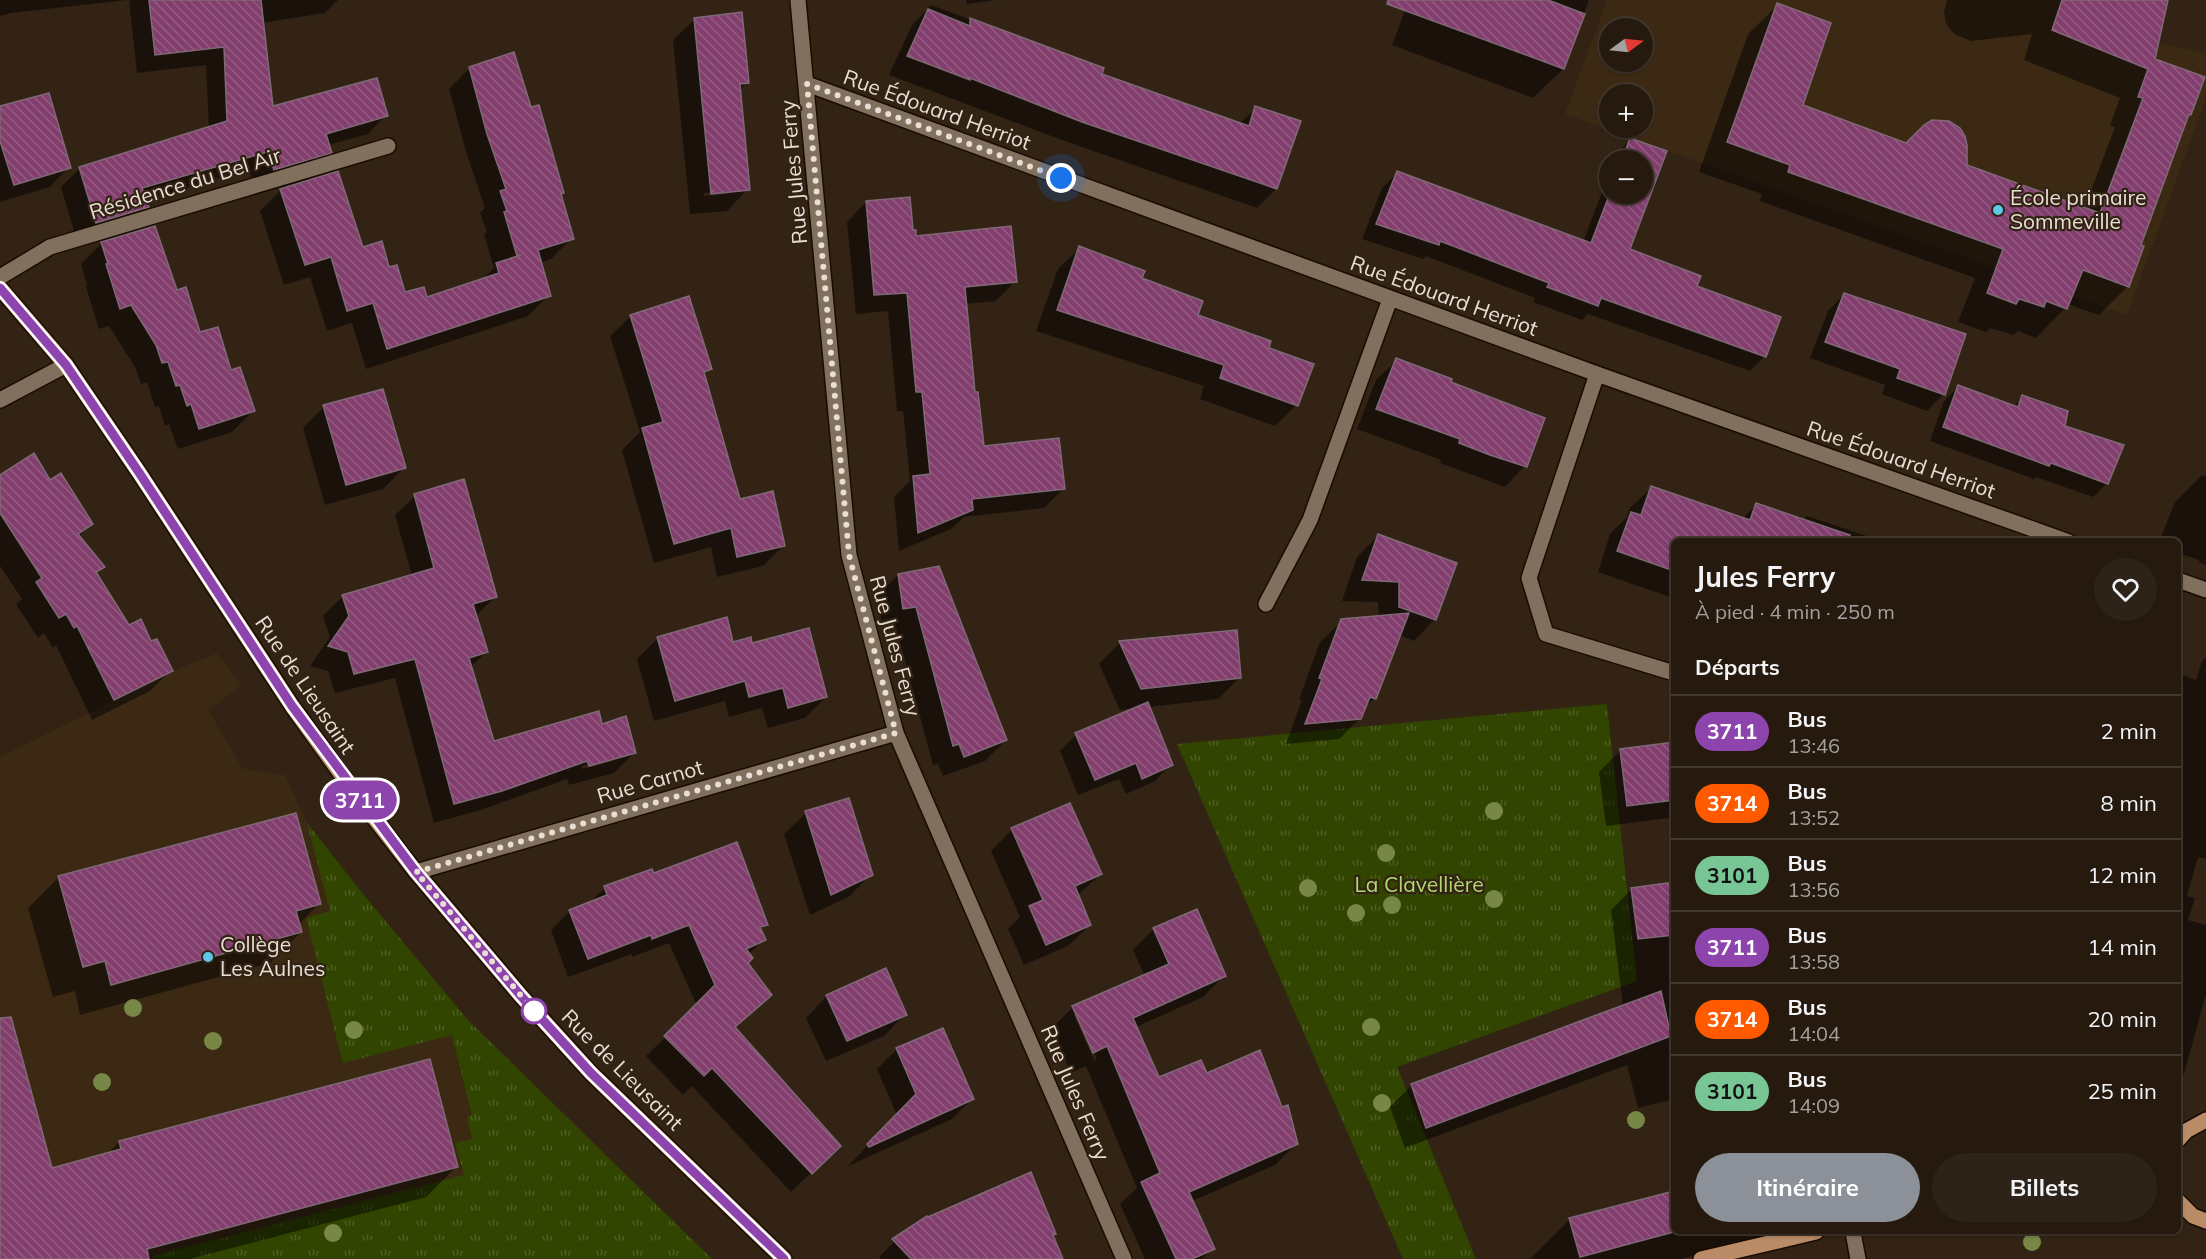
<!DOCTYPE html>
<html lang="fr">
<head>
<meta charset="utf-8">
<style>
	:root { --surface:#261a0f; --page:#2e2318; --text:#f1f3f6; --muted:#a4a19e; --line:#42382f; --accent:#8c9099 }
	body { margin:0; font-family:Mulish,sans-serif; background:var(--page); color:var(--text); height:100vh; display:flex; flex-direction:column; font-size:22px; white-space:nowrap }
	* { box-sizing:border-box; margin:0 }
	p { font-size:20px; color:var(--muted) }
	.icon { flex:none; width:33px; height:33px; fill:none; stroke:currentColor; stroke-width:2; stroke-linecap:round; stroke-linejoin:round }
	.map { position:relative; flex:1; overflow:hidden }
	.sheet { position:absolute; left:1671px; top:538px; width:510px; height:696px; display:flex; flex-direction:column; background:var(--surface); border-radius:9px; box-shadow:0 2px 4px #0004,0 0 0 2px var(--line) }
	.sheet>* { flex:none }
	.badge { padding:0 12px; border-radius:20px; font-size:21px; line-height:39px }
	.needle { width:39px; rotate:75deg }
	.fabs { position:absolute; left:1599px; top:18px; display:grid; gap:12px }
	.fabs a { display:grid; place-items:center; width:54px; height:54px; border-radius:50%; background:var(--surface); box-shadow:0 2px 4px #0004,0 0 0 2px var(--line); font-size:30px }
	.you { position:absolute; width:30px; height:30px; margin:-15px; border:4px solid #fff; border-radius:50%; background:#1a73e8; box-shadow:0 0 0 9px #1a73e833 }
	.map>.badge { position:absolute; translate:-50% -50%; box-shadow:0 0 0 3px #fff }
	h2 { padding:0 24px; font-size:22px; line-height:54px }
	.round { display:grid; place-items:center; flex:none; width:63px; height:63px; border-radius:32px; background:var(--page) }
	.head { display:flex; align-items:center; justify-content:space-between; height:102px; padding:0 24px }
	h1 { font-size:28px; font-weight:700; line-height:45px }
	.button { display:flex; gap:12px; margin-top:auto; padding:12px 24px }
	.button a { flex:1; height:69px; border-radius:36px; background:var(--accent); color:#fff; font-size:24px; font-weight:700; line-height:69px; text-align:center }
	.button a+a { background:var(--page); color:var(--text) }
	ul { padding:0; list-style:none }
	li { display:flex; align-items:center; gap:18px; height:72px; padding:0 24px; border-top:2px solid var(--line) }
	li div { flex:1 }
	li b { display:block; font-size:22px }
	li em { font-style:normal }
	li .badge { min-width:66px; font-weight:700; text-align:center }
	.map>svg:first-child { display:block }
	.built { fill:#3c2914; fill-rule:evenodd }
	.grass { fill:url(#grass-tufts) }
	.shadow { fill:#0007; fill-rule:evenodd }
	.building { fill:url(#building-back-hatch); stroke:#7f6977; stroke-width:1.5 }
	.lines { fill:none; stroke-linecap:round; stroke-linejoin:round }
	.minor-casing { stroke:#1a0c01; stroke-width:18 }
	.major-casing { stroke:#1a0c01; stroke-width:18 }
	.minor { stroke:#82705e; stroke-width:15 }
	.major { stroke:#b98b66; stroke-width:15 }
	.tree { fill:#788746 }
	.line-casing { stroke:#fff; stroke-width:14 }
	.line { stroke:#8e44ad; stroke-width:9 }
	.walk { stroke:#e8ded4; stroke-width:6; stroke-dasharray:0 10.8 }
	.poi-dot { fill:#5cc7e7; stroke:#322314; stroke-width:2 }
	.stop-dot { fill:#fff; stroke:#8e44ad; stroke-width:3 }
	.labels { text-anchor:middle; stroke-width:4.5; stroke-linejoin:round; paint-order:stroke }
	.street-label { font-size:21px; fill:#e8ded4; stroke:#322314 }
	.poi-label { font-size:21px; fill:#e8ded4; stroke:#322314; text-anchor:start }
	.park-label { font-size:21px; fill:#b1d86f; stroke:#322314 }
</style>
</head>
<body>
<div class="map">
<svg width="2206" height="1259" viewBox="0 0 2206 1259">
	<defs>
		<pattern id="grass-tufts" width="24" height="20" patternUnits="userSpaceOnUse" patternTransform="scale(1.5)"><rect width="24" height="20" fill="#314500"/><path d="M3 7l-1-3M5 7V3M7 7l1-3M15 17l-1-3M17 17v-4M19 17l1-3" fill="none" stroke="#4f5f24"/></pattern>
		<pattern id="building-back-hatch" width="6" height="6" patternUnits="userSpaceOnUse" patternTransform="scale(1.5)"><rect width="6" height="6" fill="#823f6e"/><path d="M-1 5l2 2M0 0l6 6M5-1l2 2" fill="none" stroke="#945a82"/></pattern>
	</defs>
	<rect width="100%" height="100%" fill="#322314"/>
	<g class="built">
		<path d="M1607,0H2127L2119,35L2206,53V98L2127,315L1565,114ZM1610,28H1642V62H1610ZM1610,94H1642V128H1610Z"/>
		<path d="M217,653L242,686L208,710L243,769L285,775L307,823L363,894L468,1020L712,1259H0V757L173,671Z"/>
	</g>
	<g class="grass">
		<path d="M1607,704L1637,981L1397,1067L1476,1259H1403L1177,744Z"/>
		<path d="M307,823L363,894L468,1020L712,1259H154L153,1256L464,1175L455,1143L472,1139L467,1117L472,1115L452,1035L343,1063L306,918L330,911Z"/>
	</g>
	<g class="shadow">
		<path d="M0,0H127L11,13L0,16Z"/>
		<path d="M129,0H338L325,13L262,23L272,108L386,115L368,134L328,145L330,152L312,171L255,188L249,169L145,200L147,207L128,225L77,241L61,187L79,169L209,128L206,65L137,73Z"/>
		<path d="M966,0H996L967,4Z"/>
		<path d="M1409,0H1589L1563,69L1533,98L1392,45Z"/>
		<path d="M1947,0H2167L2153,60L2190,114L2185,119L2139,246L2128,286L2099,315L2067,304L2065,308L2036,338L2018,331L2013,335L1990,328L1986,332L1958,322L1975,278L1760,201L1762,194L1699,172L1748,34L1778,5L1801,106L2084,209L2115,127L2110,126L2120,98L2024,60L2032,34L1971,41L1954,34L1946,24L1944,12Z"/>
		<path d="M931,5L1102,69L1100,75L1239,124L1256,108L1299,122L1276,189L1257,208L1062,140L889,75L912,25Z"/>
		<path d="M695,19L747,82L739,91L748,189L727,211L690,214L673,40ZM727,191V194L704,196V193Z"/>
		<path d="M470,68L560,195L572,238L551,259L540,263L549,295L528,316L366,369L352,323L327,331L310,277L284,285L260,211L281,190L388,269L404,294L426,298L481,281L494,268L484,234L487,232L480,213L485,208L467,155L449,89Z"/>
		<path d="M0,108L69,167L50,187L0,202Z"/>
		<path d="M1631,139L1665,152L1629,250L1696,287L1765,356L1750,371L1588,314L1582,320L1533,302L1535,298L1426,256L1423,259L1362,239L1382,188L1397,173L1583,242L1610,171V194H1642V160H1614L1616,154Z"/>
		<path d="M866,202L912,232L915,237L1015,281L996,301L965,304L973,394L983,448L1063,489L1044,508L964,517L951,529L899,551L894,497L910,481L903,411H897L888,311L856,314L847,222Z"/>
		<path d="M102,243L176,292L199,334L230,372L253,411L232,432L178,449L169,424L165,426L159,406L155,407L147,382L141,384L135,367L109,326L99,329L86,287L87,285L81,264Z"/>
		<path d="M1080,248L1140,279L1196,316L1267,349L1296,405L1275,426L1200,399L1204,386L1036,331L1058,269Z"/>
		<path d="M1844,295L1964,335L1943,395L1927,411L1882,394L1885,385L1810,358L1828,311Z"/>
		<path d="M631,316L710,369L703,376L738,501L784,545L763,566L717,577L711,547L654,563L622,450L640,432L610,336Z"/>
		<path d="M1397,360L1525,466L1505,487L1440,463L1441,460L1357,429L1376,380Z"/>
		<path d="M1958,387L2013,407L2023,397L2063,427L2107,483L2093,497L2036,477L2034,479L1930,441L1944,401Z"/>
		<path d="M324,407L404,468L383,489L325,505L303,428Z"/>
		<path d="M2202,475L2206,476V565L2199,562V560L2178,553V542H2159L2175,502Z"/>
		<path d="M0,476L49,482L91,524L78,537L103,567L95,574L128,627L171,670L150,691L92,720L56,645L53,648L44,633L38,638L16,604L22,599L0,566Z"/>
		<path d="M1651,488L1742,519L1756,505L1802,520L1807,516L1885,542H1674V593L1670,597L1598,572L1610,534L1627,517L1630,508Z"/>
		<path d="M415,496L496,596L475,617L486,652L470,668L492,743L601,726L634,753L614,773L569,785L567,779L481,810L434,823L395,678L335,693L328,671L310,666L330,637L323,616L343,596L412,576L395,515ZM613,758V761L582,769V766Z"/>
		<path d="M1378,536L1435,619L1414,641L1399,635L1375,698L1363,709L1360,718L1339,739L1286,744L1302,700L1299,699L1320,642L1342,621L1379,617L1378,602L1342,601L1357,557Z"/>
		<path d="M898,575L1006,740L985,761L943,776L938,764L933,765L896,627L883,629L877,596Z"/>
		<path d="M658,638L751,645L826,697L805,718L768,728L762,708L729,717L725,701L654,721L637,659Z"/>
		<path d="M1120,643L1240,677L1218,699L1149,707L1171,764L1155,781L1126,794L1119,779L1078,795L1060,751L1076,735L1136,708L1120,710L1099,664Z"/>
		<path d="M2206,657V859L2198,857L2187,896L2195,898L2188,920L2206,925V994L2184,1074L2178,1080V673L2196,680L2202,661Z"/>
		<path d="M1674,744V813L1669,818L1606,826L1599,772L1620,751Z"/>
		<path d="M806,813L871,874L850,896L810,915L784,834Z"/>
		<path d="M1012,830L1101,874L1077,896L1090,925L1068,946L1024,965L1008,929L1020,917L991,851Z"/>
		<path d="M653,875L766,924L760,930L764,939L748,955L746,963L770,995L734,1029L839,1146L791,1192L692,1086L683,1095L646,1056L697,1006L669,943L632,957V954L568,977L551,930L570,911L588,904L605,888Z"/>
		<path d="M59,877L319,904L299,924L301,932L270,963L80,1015L75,991L53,997L28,908Z"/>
		<path d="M1632,889H1674V1099L1638,1108L1627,1065L1405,1148L1390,1107L1412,1085L1623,1006L1611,910Z"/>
		<path d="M1154,929L1224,976L1203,997L1136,1027L1158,1079L1296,1144L1275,1165L1192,1201L1213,1248L1202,1259H1145L1120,1204L1137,1188L1086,1066L1071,1073L1052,1028L1073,1007L1145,976L1133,950ZM1074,1015H1077L1097,1059L1094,1060Z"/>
		<path d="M827,996L905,1014L884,1036L826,1061L806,1018Z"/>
		<path d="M942,1030L972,1099L952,1119L848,1166L897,1115L877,1069L897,1049Z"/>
		<path d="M0,1036L51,1170L107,1154L119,1142L456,1167L426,1197L190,1259H0Z"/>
		<path d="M1674,1193V1232H1789L1680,1259H1530L1569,1220Z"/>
		<path d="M900,1236H1052L1062,1259H882L879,1257Z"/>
	</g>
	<g class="building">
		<path d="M149,0H261L273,106L377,78L388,116L326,134L332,153L274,170L267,152L142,188L149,207L96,223L79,167L227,121L224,47L155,55Z"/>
		<path d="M1388,0H1548L1585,14L1564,69L1387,4Z"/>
		<path d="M2062,0H2168L2155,59L2205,77L2191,115L2189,114L2141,245L2144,246L2129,287L2083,270L2067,309L2046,301L2044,307L2019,299L2016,304L1987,293L2003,249L1788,172L1790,165L1727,142L1777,3L1831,23L1803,105L1906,143L1924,125L1932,120L1949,121L1960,128L1965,136L1967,145V165L2100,213L2143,98L2138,97L2148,69L2052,30Z"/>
		<path d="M928,9L970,26V18L1104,68L1102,74L1249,126L1255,106L1301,121L1277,189L1082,122L970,78V80L907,56Z"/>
		<path d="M742,12L749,83L740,84L750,190L711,194L694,18Z"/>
		<path d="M514,52L531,107L539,105L564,193L561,194L574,239L538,250L551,296L387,349L373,303L347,311L331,257L305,265L280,189L338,171L363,247L382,241L389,267L397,265L405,292L424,287L427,297L499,273L496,263L521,255L517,256L504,212L507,211L500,191L506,189L487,134L469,67Z"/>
		<path d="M49,93L71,168L14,185L0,141V106Z"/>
		<path d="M1630,138L1667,151L1630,249L1701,276L1697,286L1781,317L1766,357L1601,298L1598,306L1547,287L1549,283L1440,241L1439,245L1376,224L1397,171L1591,243L1610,193L1642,194V160H1622Z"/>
		<path d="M910,197L913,230H916V236L1011,226L1017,282L965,287L975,392H978L984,446L1059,438L1065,489L972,499L973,510L918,533L913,476L930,474L922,392H916L907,293L874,295L866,201Z"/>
		<path d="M155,226L177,290L186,287L200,332L218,327L231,370L240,367L255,411L199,429L191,404L187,406L180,385L176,386L168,362L162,363L156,345L131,305L120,309L106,264H108L101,242Z"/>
		<path d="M1079,246L1145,271L1142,278L1203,301L1198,315L1271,341L1269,348L1314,364L1298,406L1220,378L1224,365L1057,310Z"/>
		<path d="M1844,293L1966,334L1945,395L1897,378L1900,369L1825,342Z"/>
		<path d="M689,296L712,369L704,372L740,499L773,491L785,546L737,557L731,528L674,544L642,428L663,422L630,315Z"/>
		<path d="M1396,358L1452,379L1451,382L1545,418L1527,467L1490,455L1459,443L1460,439L1376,409Z"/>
		<path d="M1958,385L2018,407L2022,395L2068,411L2065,426L2124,445L2108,484L2051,463L2049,466L1943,427Z"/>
		<path d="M383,389L406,468L346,485L323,405Z"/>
		<path d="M34,453L50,480L61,473L93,524L78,534L105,567L96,572L129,625L141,619L151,641L157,639L173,671L114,700L77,626L74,628L66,614L59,618L36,582L42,578L0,513V475Z"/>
		<path d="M464,479L497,597L473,604L488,652L469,658L494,741L599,711L602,724L626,716L636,753L589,766L587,761L502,791L454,804L415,659L354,674L348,652L328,646L349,616L342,595L434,568L414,494Z"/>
		<path d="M1651,486L1750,520L1756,503L1850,535L1849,542H1674V571L1617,551L1631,512L1641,515Z"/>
		<path d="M1378,534L1457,563L1436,620L1399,607V582L1362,580Z"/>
		<path d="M939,566L1007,740L964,757L959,744L953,746L916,607L903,609L898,574Z"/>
		<path d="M1409,613L1376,699L1370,697L1361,719L1305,724L1322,679L1319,678L1341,619Z"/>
		<path d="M727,617L733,642L751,637L752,643L809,628L827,697L788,708L783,688L749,697L745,681L675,701L657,637Z"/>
		<path d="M1237,630L1241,678L1141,689L1119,641Z"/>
		<path d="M1148,702L1173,765L1142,779L1136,763L1095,780L1075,733Z"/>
		<path d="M1674,742V800L1627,806L1620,749Z"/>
		<path d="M849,798L873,875L831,895L805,811Z"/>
		<path d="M1070,803L1102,874L1075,886L1091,925L1046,945L1029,906L1043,900L1011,828Z"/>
		<path d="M296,813L321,904L296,911L302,932L111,985L105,961L83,967L58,876Z"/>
		<path d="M737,842L768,925L760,927L766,940L746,949L753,958L748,963L772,995L735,1027L841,1146L812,1174L712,1068L704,1076L664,1036L715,985L689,925L652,939L651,935L588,959L569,910L607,895L604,886L652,869L654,873Z"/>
		<path d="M1674,882V935L1638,939L1631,888Z"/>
		<path d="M1197,909L1226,976L1133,1018L1159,1077L1201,1060L1207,1073L1260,1050L1282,1107L1288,1105L1298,1144L1189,1192L1215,1249L1192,1259H1176L1141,1182L1160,1173L1107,1046L1093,1053L1072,1006L1169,964L1153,928Z"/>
		<path d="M886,968L907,1015L847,1041L826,995Z"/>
		<path d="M1661,991L1671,1036L1426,1128L1411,1084Z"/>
		<path d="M11,1017L52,1168L121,1149L119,1141L430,1059L458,1167L147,1249L149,1259H0V1018Z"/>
		<path d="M943,1028L974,1099L869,1147L867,1144L916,1094L896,1048Z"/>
		<path d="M1031,1172L1056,1234L1053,1235L1063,1259H911L892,1239L927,1216L928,1217Z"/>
		<path d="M1674,1191V1232L1580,1257L1569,1218Z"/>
	</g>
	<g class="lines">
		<g class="minor-casing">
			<g id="minor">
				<path d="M798,0L849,555L896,733L1124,1259"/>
				<path d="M807,84L1597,374L2069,542"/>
				<path d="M0,277L50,247L388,146"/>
				<path d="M1597,374L1529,578L1546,634L1674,673"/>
				<path d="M0,400L66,365"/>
				<path d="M2178,580L2206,590"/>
				<path d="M1266,604L1310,520L1390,299"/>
				<path d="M416,872L896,733"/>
				<path d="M1853,1232L1858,1259"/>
			</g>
		</g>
		<g class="major-casing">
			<g id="major">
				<path d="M0,288L66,365L140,474L292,706L356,795L416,872L521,996L591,1073L784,1259"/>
				<path d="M2178,1140L2186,1131L2206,1120"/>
				<path d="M2178,1201L2193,1216L2206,1221"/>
				<path d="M1701,1259L1816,1232"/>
			</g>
		</g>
		<use href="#minor" class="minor"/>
		<use href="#major" class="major"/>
	</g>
	<g class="tree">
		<circle cx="1494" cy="811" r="9"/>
		<circle cx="1386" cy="853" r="9"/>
		<circle cx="1308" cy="888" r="9"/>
		<circle cx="1494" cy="899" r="9"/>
		<circle cx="1392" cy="905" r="9"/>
		<circle cx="1356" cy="913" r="9"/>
		<circle cx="133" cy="1008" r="9"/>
		<circle cx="1371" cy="1027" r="9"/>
		<circle cx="354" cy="1030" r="9"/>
		<circle cx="213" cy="1041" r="9"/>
		<circle cx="102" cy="1082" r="9"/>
		<circle cx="1382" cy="1103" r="9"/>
		<circle cx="1636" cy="1120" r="9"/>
		<circle cx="333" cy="1233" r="9"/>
		<circle cx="2032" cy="1242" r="9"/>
	</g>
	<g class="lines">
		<g class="line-casing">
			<path id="line" d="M0,288L66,365L140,474L292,706L416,872L521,996L591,1073L784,1259"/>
		</g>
		<use href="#line" class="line"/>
		<path class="walk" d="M534,1011L416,872L896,733L849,555L807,84L1061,178"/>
	</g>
	<g class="poi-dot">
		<circle cx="1998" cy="210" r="6"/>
		<circle cx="208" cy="957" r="6"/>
	</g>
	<circle class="stop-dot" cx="534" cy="1011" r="12"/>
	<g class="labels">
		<g class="street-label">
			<text transform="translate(937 110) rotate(20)" y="7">Rue Édouard Herriot</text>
			<text transform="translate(794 172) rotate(-95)" y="7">Rue Jules Ferry</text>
			<text transform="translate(185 184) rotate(-17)" y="7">Résidence du Bel Air</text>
			<text transform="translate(1444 296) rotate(20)" y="7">Rue Édouard Herriot</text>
			<text transform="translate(1901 460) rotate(19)" y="7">Rue Édouard Herriot</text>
			<text transform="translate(895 646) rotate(75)" y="7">Rue Jules Ferry</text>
			<text transform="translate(305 685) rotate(56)" y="7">Rue de Lieusaint</text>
			<text transform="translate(650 782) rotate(-16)" y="7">Rue Carnot</text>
			<text transform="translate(622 1070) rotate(45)" y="7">Rue de Lieusaint</text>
			<text transform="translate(1075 1093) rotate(67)" y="7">Rue Jules Ferry</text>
		</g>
		<g class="poi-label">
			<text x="2010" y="205">École primaire<tspan x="2010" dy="24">Sommeville</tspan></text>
			<text x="220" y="952">Collège<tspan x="220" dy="24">Les Aulnes</tspan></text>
		</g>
		<g class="park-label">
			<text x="1419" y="892">La Clavellière</text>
		</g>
	</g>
</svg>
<div class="fabs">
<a><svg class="needle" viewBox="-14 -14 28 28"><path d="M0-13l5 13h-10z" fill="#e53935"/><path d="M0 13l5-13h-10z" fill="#a4a19e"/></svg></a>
<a>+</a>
<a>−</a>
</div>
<div class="you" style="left:1061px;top:178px"></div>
<b class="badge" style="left:360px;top:800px;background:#8e44ad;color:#fff">3711</b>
<section class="sheet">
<div class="head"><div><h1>Jules Ferry</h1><p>À pied · 4 min · 250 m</p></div><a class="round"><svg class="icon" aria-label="heart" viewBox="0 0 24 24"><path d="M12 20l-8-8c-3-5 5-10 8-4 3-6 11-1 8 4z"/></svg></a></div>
<h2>Départs</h2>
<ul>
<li><span class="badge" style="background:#8e44ad;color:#fff">3711</span><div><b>Bus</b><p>13:46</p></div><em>2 min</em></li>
<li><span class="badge" style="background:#ff5a00;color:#fff">3714</span><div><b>Bus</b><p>13:52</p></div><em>8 min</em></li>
<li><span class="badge" style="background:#78c696;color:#111">3101</span><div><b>Bus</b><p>13:56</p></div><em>12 min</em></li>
<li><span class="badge" style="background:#8e44ad;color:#fff">3711</span><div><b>Bus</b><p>13:58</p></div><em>14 min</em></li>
<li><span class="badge" style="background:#ff5a00;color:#fff">3714</span><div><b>Bus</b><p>14:04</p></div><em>20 min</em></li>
<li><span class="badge" style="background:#78c696;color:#111">3101</span><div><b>Bus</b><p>14:09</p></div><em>25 min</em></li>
</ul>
<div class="button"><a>Itinéraire</a><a>Billets</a></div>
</section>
</div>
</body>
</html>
